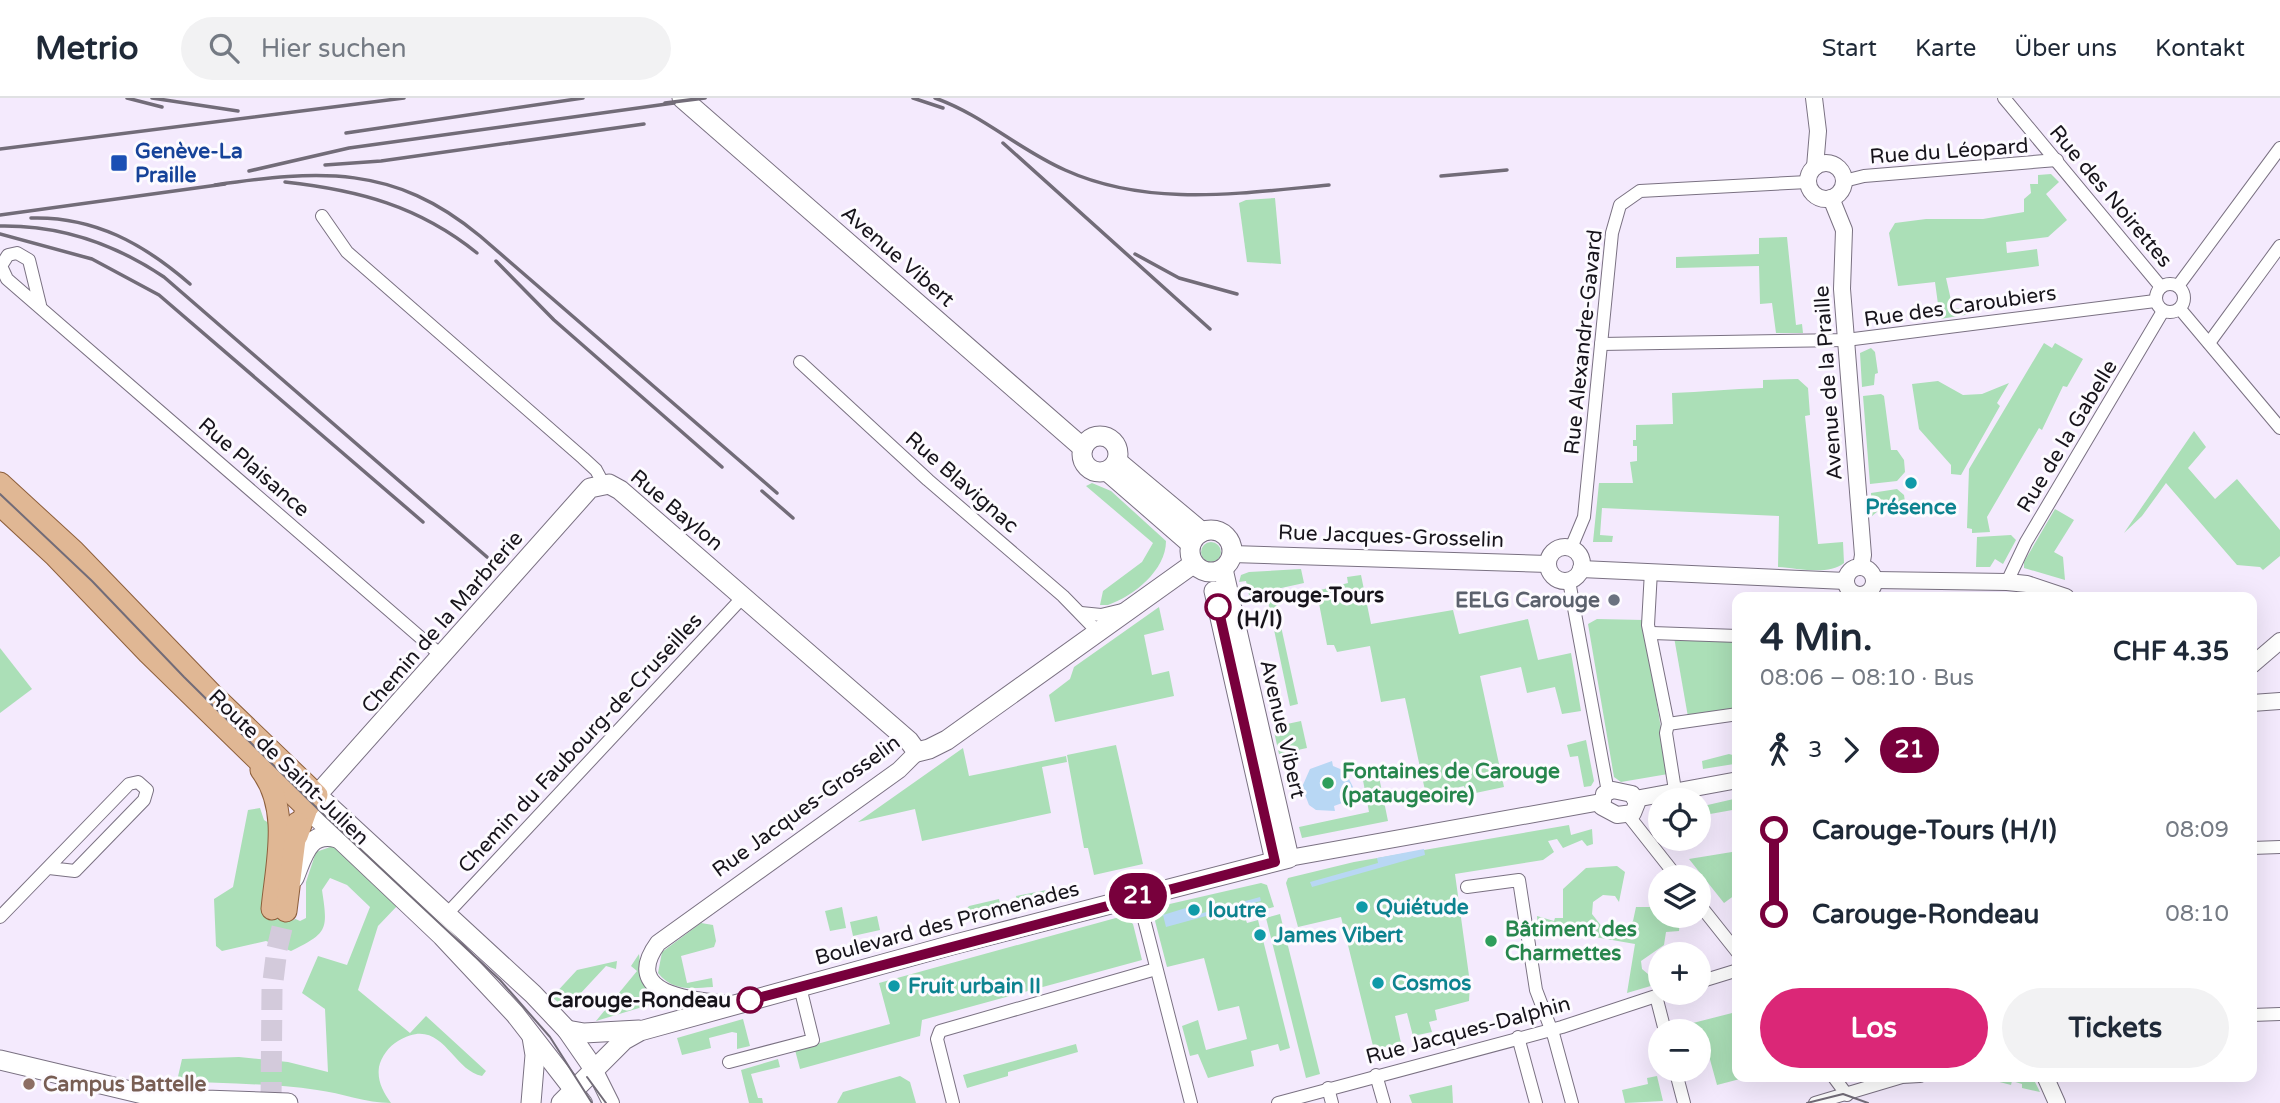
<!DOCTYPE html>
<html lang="de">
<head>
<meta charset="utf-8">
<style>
	:root { --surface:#fff; --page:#f2f2f3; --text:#1f2937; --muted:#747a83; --line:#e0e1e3; --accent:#db2777 }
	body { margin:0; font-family:"Varela Round",sans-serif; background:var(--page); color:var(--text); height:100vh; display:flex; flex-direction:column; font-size:26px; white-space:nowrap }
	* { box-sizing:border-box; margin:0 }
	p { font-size:23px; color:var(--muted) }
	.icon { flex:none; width:38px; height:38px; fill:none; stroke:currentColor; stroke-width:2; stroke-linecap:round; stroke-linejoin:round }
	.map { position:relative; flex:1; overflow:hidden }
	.details { position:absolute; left:1732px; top:494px; width:525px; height:490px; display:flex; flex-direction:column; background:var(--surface); border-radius:14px; box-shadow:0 7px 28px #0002 }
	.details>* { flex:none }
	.badge { padding:0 14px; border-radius:23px; font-size:24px; line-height:46px }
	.buttons { position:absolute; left:1648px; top:690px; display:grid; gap:14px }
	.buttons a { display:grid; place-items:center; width:63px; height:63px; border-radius:50%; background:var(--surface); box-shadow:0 7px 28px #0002; font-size:35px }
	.map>.badge { position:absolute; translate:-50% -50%; box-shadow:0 0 0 4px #fff }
	.legs { display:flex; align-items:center; gap:10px; height:77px; padding:0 28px; font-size:23px }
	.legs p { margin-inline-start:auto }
	.summary { display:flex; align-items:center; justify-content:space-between; height:119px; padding:0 28px }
	h1 { font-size:38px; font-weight:700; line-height:52px }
	.primary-button { display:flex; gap:14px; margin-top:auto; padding:14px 28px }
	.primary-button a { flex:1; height:80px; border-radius:42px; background:var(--accent); color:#fff; font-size:28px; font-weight:700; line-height:80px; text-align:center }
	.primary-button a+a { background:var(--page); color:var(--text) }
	ul { padding:0 28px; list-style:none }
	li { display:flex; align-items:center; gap:24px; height:84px; font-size:26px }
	li i { display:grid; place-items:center; width:10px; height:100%; margin:0 9px; background:currentColor }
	li i::after { content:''; width:18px; height:18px; margin:-9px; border:5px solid; border-radius:50%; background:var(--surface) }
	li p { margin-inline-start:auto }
	li:first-child i { background:linear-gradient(#0000 50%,currentColor 0) }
	li:last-child i { background:linear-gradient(currentColor 50%,#0000 0) }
	header { display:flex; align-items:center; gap:42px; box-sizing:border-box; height:98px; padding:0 35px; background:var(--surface); border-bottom:2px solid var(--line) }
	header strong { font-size:33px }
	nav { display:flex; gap:38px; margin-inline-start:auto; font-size:24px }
	.search { width:490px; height:63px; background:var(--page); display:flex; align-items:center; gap:18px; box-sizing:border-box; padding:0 24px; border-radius:38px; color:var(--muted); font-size:26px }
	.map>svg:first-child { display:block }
	.green { fill:#abdfb7 }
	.water { fill:#b8d7f4 }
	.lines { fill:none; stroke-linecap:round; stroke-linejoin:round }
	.primary-tunnel { stroke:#d3cadb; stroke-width:21; stroke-dasharray:21 10; stroke-linecap:butt }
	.minor-casing { stroke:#7a7182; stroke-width:14 }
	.tertiary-casing { stroke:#7a7182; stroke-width:18 }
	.secondary-casing { stroke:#7a7182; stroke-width:21 }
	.primary-casing { stroke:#8d5f3c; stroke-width:23 }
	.minor { stroke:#fff; stroke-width:12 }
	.tertiary { stroke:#fff; stroke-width:16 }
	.secondary { stroke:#fff; stroke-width:19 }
	.primary { stroke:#e0b794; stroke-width:21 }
	.tram { stroke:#726c78; stroke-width:2 }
	.rail { stroke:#726c78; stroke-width:3.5 }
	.line-1-casing { stroke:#fff; stroke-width:16 }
	.line-1 { stroke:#78003c; stroke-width:10 }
	.transit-dot { fill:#1a4fb4; stroke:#fdfbff; stroke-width:2.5 }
	.culture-dot { fill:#0f9aa8; stroke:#fdfbff; stroke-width:2.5 }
	.worship-dot { fill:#6b7280; stroke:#fdfbff; stroke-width:2.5 }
	.stop-1-dot { fill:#fff; stroke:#78003c; stroke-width:3.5 }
	.leisure-dot { fill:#2e9e5b; stroke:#fdfbff; stroke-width:2.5 }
	.education-dot { fill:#8d6e63; stroke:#fdfbff; stroke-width:2.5 }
	.labels { text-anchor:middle; stroke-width:6; stroke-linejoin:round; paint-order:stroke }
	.transit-label { font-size:21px; font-weight:bold; fill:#164399; stroke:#fdfbff; text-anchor:start }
	.street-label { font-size:21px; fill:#17141b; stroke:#fdfbff }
	.culture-label { font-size:21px; font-weight:bold; fill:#0d838f; stroke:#fdfbff; text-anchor:start }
	.stop-label { font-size:21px; font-weight:bold; fill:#17141b; stroke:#fdfbff; text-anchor:start }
	.worship-label { font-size:21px; font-weight:bold; fill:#5b616d; stroke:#fdfbff; text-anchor:end }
	.leisure-label { font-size:21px; font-weight:bold; fill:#27864d; stroke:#fdfbff; text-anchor:start }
	.education-label { font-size:21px; font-weight:bold; fill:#785e54; stroke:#fdfbff; text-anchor:start }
</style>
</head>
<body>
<header>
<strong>Metrio</strong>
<div class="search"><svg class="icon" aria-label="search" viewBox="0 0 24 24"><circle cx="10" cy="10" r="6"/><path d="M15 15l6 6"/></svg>Hier suchen</div>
<nav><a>Start</a><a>Karte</a><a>Über uns</a><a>Kontakt</a></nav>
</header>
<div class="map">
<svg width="2280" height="1005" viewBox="0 0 2280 1005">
	<rect width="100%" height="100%" fill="#f4eafd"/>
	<g class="green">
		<path d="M2051,76L2059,84L2046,96L2067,122L2048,139L2006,144L2007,155L2037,151L2039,168L1946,180L1953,211L1970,209L1971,216L1940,221L1935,184L1898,188L1889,135L1895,125L1926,121H1983L2024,114V101L2031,95L2030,86H2038V77Z"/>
		<path d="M1275,100L1281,166L1247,164L1239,105L1246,102Z"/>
		<path d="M1787,139L1796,227L1802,226L1803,235H1776L1772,205L1760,206L1759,168L1676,170V159L1759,156V140Z"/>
		<path d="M2044,245L2052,250L2055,245L2083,261L2067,289L2063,288L2042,332L2039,330L1987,419L1990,434L1972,435V431L1967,430L1969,371Z"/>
		<path d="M1871,250L1875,254L1878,275L1875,276L1874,287L1862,289L1860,255Z"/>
		<path d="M1798,281L1808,290L1810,317L1805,318L1818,446L1843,444L1844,465C1828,478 1798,470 1778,469L1779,418L1602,410L1600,437L1613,438L1612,444H1593L1599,385H1633L1630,364L1637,363V348H1633V342H1636V327L1673,326L1672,295C1701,294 1731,291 1763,290V282Z"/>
		<path d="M1938,283L1963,297L1982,296L2009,285L1997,305L2000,308L1961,377L1951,376V367L1919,331L1912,286Z"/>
		<path d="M1881,296L1884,298L1891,352H1897L1904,362L1905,374L1897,383L1870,386L1863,298Z"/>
		<path d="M2194,333L2206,349L2188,370L2215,401L2237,381L2280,432V458L2263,472L2260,469L2237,467L2166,385L2142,418L2124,435Z"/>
		<path d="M1092,385L1111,393L1166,443C1166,472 1134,498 1108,507H1100L1103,493L1142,464L1153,445L1086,388Z"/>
		<path d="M1897,391L1904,397L1905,404H1889L1872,418L1871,395Z"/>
		<path d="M2055,411L2074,422L2054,454L2063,459L2065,482L2024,470V464Z"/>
		<path d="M2011,437L2016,442L2003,466L1995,461L1990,469H1976L1977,439Z"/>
		<circle cx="1211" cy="454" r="10"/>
		<path d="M1301,471L1304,485L1249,497L1246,483L1239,484L1241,477L1249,474Z"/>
		<path d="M1361,477L1371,526L1453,512L1459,536L1528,521L1538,562L1571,555L1581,613L1562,616L1555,589L1527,595L1521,569L1480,578L1504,689L1466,697L1464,688L1426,697L1405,600L1381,604L1370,548L1337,554L1334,547H1327L1317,495L1320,492L1348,485L1347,479Z"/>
		<path d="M1275,501L1298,606L1290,608L1268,503Z"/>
		<path d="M1159,509L1164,532L1144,537L1152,577L1169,573L1174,598L1055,624L1049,597L1070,581L1074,569Z"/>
		<path d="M1597,521L1644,522L1668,676L1621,684L1614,679L1588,526Z"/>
		<path d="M1674,539L1738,542V610L1688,619Z"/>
		<path d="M0,550L32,591L0,615Z"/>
		<path d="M1301,623L1307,650L1279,656L1273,629Z"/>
		<path d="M1586,642L1594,683L1591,688L1584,689L1578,658L1570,659L1567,647Z"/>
		<path d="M1116,647L1143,766L1094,777L1088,750H1084L1067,657Z"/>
		<path d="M963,650L969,678L1066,658L1067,664L1042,669L1051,715L922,743L915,711L858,724Z"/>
		<path d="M1729,656L1736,658L1734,666L1703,671L1702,663Z"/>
		<path d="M1378,674L1388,723L1302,740L1299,729L1369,714L1362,677Z"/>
		<path d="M1738,700V711L1699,718V709Z"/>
		<path d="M260,710L264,722L272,727L291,819L300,823L306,820V784L316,754L333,748L398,807L378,828L358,892L410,935L426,918L486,973L482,978C451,972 442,916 398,943C389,948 381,959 379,969C377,983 383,994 391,1005C366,1005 342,995 317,992C271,985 224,986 177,983L182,961L239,959L288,964L328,974L325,911L302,895L318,858L347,867L370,809L347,787L330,780L322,792C328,832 328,835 291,853L266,843L222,853L216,848L214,801L233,789L248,712Z"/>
		<path d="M1569,727L1571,737L1592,731L1593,746L1587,748L1582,742L1563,750L1557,741L1548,743L1554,754L1543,762L1455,776L1470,885L1469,903L1435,912L1437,922L1429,924L1432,934L1413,938L1407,915L1395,918L1403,954L1395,956L1392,947L1374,952L1341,819L1298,829L1286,785L1288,780L1354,764Z"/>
		<path d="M1738,753V799L1735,797L1724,805L1689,761Z"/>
		<path d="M1617,768L1625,774L1619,804L1615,798L1603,797L1593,804L1592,816L1606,834L1618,835L1633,823L1636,809H1654L1658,821H1665L1670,817L1680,820L1679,833L1666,834L1664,847L1641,863L1642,871L1655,882L1654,887L1627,895L1635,846L1538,829L1537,818L1554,823L1555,820H1563V791L1586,770Z"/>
		<path d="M1261,785L1267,787L1274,809L1244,817L1247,825L1258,822L1290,950L1280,953L1278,946L1251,953L1254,968L1208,980L1198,956L1190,958L1182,928L1198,922L1206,952L1247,941L1239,908L1218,913L1204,860L1167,869L1154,819L1161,808Z"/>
		<path d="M1067,788L1069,797L1018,808L1016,798Z"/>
		<path d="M999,801L1002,815L966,824L964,814L969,808Z"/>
		<path d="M842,809L846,830L830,833L825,813Z"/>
		<path d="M1280,816L1320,976L1306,980L1266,820Z"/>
		<path d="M877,818L880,832L853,838L850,824Z"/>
		<path d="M1123,818L1133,826L1142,862L922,922L920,938L800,971L795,952L890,926L879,885Z"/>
		<path d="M701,825L713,827L716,843L714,849L681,858L687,885L712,880L713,889C692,890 673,894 658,875L662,854Z"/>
		<path d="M639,856L642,882L659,904L596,923L637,873L631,868Z"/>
		<path d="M617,863L616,871L606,868L566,911L552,899L577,872Z"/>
		<path d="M1736,914H1738V958L1735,959L1740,981L1717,987L1706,947H1702L1699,933H1693V925Z"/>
		<path d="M743,921L750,948L737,951V935L732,934L709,940L711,950L682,957L677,940Z"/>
		<path d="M1076,946L1078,954L1008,974V978L967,990L963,977Z"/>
		<path d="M778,961L780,969L751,976L758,1000H762L763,1005H749L741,972Z"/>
		<path d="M900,978L910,984L916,1005H837L843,994Z"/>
		<path d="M1657,978L1663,1003L1625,1005L1622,992L1648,986L1647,980Z"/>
		<path d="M1989,978H2032L2040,994L2022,990V986L2012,983L2011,987L1988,981Z"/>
		<path d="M1452,987L1453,1005H1412L1409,997Z"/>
	</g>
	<g class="water">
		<path d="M1332,663L1333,668L1345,673L1353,689L1345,704L1334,708L1335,713L1316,712L1309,707L1302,689L1310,671Z"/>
		<path d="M1424,751L1425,757L1312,789L1310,784L1378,765L1377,760Z"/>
		<path d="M1260,799L1261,803L1166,829L1163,817L1189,809L1192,818Z"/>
	</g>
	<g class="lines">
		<path class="primary-tunnel" d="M271,1005L272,891L277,851L286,813"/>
		<g class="minor-casing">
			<g id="minor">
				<path d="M2004,0L2161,189"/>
				<path d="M1844,83L1864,78L2057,62"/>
				<path d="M322,118L347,154L583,360L596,372L603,385"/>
				<circle cx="2170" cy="200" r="14"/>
				<path d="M2178,188L2280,50"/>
				<path d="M40,207L29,162L17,155L8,157L1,168L7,181L443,559"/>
				<path d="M2180,211L2280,330"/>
				<path d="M2209,245L2280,148"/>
				<path d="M1601,246L1846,242L2155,203"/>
				<path d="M800,264L928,382L1063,498L1098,534"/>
				<path d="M1571,450L1584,419L1612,135L1620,107L1640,93L1808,84"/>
				<path d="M1651,473L1648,527L1668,626L1666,635L1675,692"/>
				<path d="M1569,483L1608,694"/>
				<path d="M2007,484L2026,444L2163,213"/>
				<path d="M1849,493L1850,499"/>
				<path d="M1870,499L1871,493"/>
				<path d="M1081,515L1101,517L1122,512"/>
				<path d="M1652,535L1738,538"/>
				<path d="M1668,626L1738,616"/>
				<path d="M1628,717L1677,779"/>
				<path d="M2252,750L2280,749"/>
				<path d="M1467,789L1519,782L1536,892L1554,939L1572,1005"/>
				<path d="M1138,798L1191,1005"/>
				<path d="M1699,806L1738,855"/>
				<path d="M445,818L743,499"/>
				<path d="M0,819L129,686L138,684L147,692L144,702L75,773L49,770"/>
				<path d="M1699,884L1738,872"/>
				<path d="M1656,898L1665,933"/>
				<path d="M2252,917L2280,916"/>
				<path d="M1518,939L1536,1005"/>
				<path d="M729,964L813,942L800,889"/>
				<path d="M1675,971L1684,1005"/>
				<path d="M1376,977L1384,1005"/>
				<path d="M1833,978L1847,997"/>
				<path d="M1328,990L1332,1005"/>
				<path d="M953,1005L937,941L940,933L1156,871"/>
				<path d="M1278,1005L1562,929L1668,894"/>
				<path d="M1815,1005L1902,979L1920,978"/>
			</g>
		</g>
		<g class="tertiary-casing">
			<g id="tertiary">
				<path d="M1814,0L1818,33L1815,69"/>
				<circle cx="1826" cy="83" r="18"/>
				<path d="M1831,100L1844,132L1842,191L1863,457L1861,469"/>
				<circle cx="1565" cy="466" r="17"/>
				<path d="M1232,456L1548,466"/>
				<circle cx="1860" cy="483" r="14"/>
				<path d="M1581,471L1846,483"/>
				<path d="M1875,482L2007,484L2027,486L2066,499"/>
				<path d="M2252,567L2280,543"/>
				<path d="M2252,605L2280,603"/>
				<path d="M1613,692L1632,696L1637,705L1633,715L1617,717L1602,709L1604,696Z"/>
				<path d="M1635,701L1738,682"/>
				<path d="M1289,760L1601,704"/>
				<path d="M729,906C696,903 619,898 658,845L899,672L917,654"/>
				<path d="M594,971L611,1005"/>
				<path d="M2045,978L2057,1005"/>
				<path d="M574,992L584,1005"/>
			</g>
		</g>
		<g class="secondary-casing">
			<g id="secondary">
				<path d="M682,0L1083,350"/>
				<circle cx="1100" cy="356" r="18"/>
				<path d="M1117,363L1202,434"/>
				<path d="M1107,373L1191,446"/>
				<circle cx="1211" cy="453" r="21"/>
				<path d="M1214,493L1275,763"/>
				<path d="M307,710L442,838L515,916L574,992"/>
				<path d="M294,780C303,758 308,732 337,740"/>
				<path d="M567,932L584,935L639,932"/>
				<path d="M0,962L143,996L205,1002L288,1005"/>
				<path d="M594,971L567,932L533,896L317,697L590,390L609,386L620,392L909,643L917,654L929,651L947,642L1193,466"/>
				<path d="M531,1005L535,957L532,939"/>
				<path d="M561,1005L624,942L640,933L952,847L1289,760L1223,471"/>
			</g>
		</g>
		<g class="primary-casing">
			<g id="primary">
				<path d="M0,385L74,453L211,595L317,697L307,710L297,738"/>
				<path d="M0,407L54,457L148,555L307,710"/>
				<path d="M261,672C291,712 276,766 272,811"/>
				<path d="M286,813L297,725"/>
			</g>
		</g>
		<use href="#minor" class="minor"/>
		<use href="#tertiary" class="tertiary"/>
		<use href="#secondary" class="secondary"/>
		<use href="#primary" class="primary"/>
		<g class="tram">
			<path d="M0,396L92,483L184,579L325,718L500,882L550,939L592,1005"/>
			<path d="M587,979L606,1005"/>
			<path d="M1807,1005L1843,996L1868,1005"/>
		</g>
		<g class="rail">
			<path d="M127,0L162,9"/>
			<path d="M152,0L238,13"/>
			<path d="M913,0L943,10"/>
			<path d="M935,0C983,17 1019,52 1065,72C1149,110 1241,95 1329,87"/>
			<path d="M665,5L705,0"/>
			<path d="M346,35L583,0"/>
			<path d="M1003,45L1210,231"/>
			<path d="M0,51L404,0"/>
			<path d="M325,67L381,63L644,26"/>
			<path d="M249,73L349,50L674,5"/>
			<path d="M1441,78L1507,72"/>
			<path d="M285,84C358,92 419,108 477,155"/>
			<path d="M215,87C319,72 394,66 480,138L777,395"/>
			<path d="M0,117L225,86"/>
			<path d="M31,120C94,118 144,146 190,186"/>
			<path d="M0,128C59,127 115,146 164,179L487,459"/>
			<path d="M0,136L92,161L159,197L423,424"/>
			<path d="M1135,156L1179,180L1237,196"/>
			<path d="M496,163L554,222L722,369"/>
			<path d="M762,393L793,420"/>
		</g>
	</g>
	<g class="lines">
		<g class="line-1-casing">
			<path id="line-1" d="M750,902L1275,764L1218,509"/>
		</g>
		<use href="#line-1" class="line-1"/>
	</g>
	<rect class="transit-dot" x="110" y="56" width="18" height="18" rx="3.5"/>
	<g class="culture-dot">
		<circle cx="1911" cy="385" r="7"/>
		<circle cx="1362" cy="809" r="7"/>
		<circle cx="1194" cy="812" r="7"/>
		<circle cx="1260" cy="837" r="7"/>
		<circle cx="1378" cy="885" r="7"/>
		<circle cx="894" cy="888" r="7"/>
	</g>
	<circle class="worship-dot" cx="1614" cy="502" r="7"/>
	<g class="stop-1-dot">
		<circle cx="1218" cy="509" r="12"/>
		<circle cx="750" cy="902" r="12"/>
	</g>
	<g class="leisure-dot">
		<circle cx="1328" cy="685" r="7"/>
		<circle cx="1491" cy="843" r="7"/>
	</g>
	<circle class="education-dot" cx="29" cy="986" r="7"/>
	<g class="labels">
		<g class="transit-label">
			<text x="135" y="60">Genève-La<tspan x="135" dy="24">Praille</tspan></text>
		</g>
		<g class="street-label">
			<text transform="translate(1949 53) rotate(-4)" y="7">Rue du Léopard</text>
			<text transform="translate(2111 98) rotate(50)" y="7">Rue des Noirettes</text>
			<text transform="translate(898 158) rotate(41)" y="7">Avenue Vibert</text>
			<text transform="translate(1960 208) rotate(-8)" y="7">Rue des Caroubiers</text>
			<text transform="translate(1583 244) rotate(-84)" y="7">Rue Alexandre-Gavard</text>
			<text transform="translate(1828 285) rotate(-94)" y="7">Avenue de la Praille</text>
			<text transform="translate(2067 338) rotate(-59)" y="7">Rue de la Gabelle</text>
			<text transform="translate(254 369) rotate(41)" y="7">Rue Plaisance</text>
			<text transform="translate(962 384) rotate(41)" y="7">Rue Blavignac</text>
			<text transform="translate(677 412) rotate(40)" y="7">Rue Baylon</text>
			<text transform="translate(1391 438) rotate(2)" y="7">Rue Jacques-Grosselin</text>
			<text transform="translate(442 524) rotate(-49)" y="7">Chemin de la Marbrerie</text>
			<text transform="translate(1283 631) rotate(77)" y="7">Avenue Vibert</text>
			<text transform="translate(580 645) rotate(-47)" y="7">Chemin du Faubourg-de-Cruseilles</text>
			<text transform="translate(289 669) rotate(44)" y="7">Route de Saint-Julien</text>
			<text transform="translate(806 708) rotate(-36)" y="7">Rue Jacques-Grosselin</text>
			<text transform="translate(947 825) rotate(-15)" y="7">Boulevard des Promenades</text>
			<text transform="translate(1468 932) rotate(-15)" y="7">Rue Jacques-Dalphin</text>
		</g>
		<g class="culture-label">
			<text x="1911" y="416" text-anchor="middle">Présence</text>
			<text x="1376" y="816">Quiétude</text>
			<text x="1208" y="819">loutre</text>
			<text x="1274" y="844">James Vibert</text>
			<text x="1392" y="892">Cosmos</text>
			<text x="908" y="895">Fruit urbain II</text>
		</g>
		<g class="stop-label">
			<text x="1237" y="504">Carouge-Tours<tspan x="1237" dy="24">(H/I)</tspan></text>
			<text x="731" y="909" text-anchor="end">Carouge-Rondeau</text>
		</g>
		<g class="worship-label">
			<text x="1600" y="509">EELG Carouge</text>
		</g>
		<g class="leisure-label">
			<text x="1342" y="680">Fontaines de Carouge<tspan x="1342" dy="24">(pataugeoire)</tspan></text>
			<text x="1505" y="838">Bâtiment des<tspan x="1505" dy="24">Charmettes</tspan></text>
		</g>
		<g class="education-label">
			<text x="43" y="993">Campus Battelle</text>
		</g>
	</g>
</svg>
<div class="buttons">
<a><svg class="icon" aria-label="locate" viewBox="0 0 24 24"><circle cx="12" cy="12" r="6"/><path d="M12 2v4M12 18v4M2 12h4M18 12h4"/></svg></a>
<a><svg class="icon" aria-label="layers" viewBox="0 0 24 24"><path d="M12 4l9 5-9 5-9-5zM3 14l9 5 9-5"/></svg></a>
<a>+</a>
<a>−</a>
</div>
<b class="badge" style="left:1138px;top:798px;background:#78003c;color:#fff">21</b>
<section class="details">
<div class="summary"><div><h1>4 Min.</h1><p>08:06 – 08:10 · Bus</p></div><b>CHF 4.35</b></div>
<div class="legs"><svg class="icon" aria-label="walk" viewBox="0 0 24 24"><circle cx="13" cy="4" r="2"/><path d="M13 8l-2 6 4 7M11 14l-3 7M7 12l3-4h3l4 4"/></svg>3<svg class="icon" aria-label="forward" viewBox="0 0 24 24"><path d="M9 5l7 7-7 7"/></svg><b class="badge" style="background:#78003c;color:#fff">21</b></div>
<ul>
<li><i style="color:#78003c"></i><b>Carouge-Tours (H/I)</b><p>08:09</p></li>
<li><i style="color:#78003c"></i><b>Carouge-Rondeau</b><p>08:10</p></li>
</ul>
<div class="primary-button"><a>Los</a><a>Tickets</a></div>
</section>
</div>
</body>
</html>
